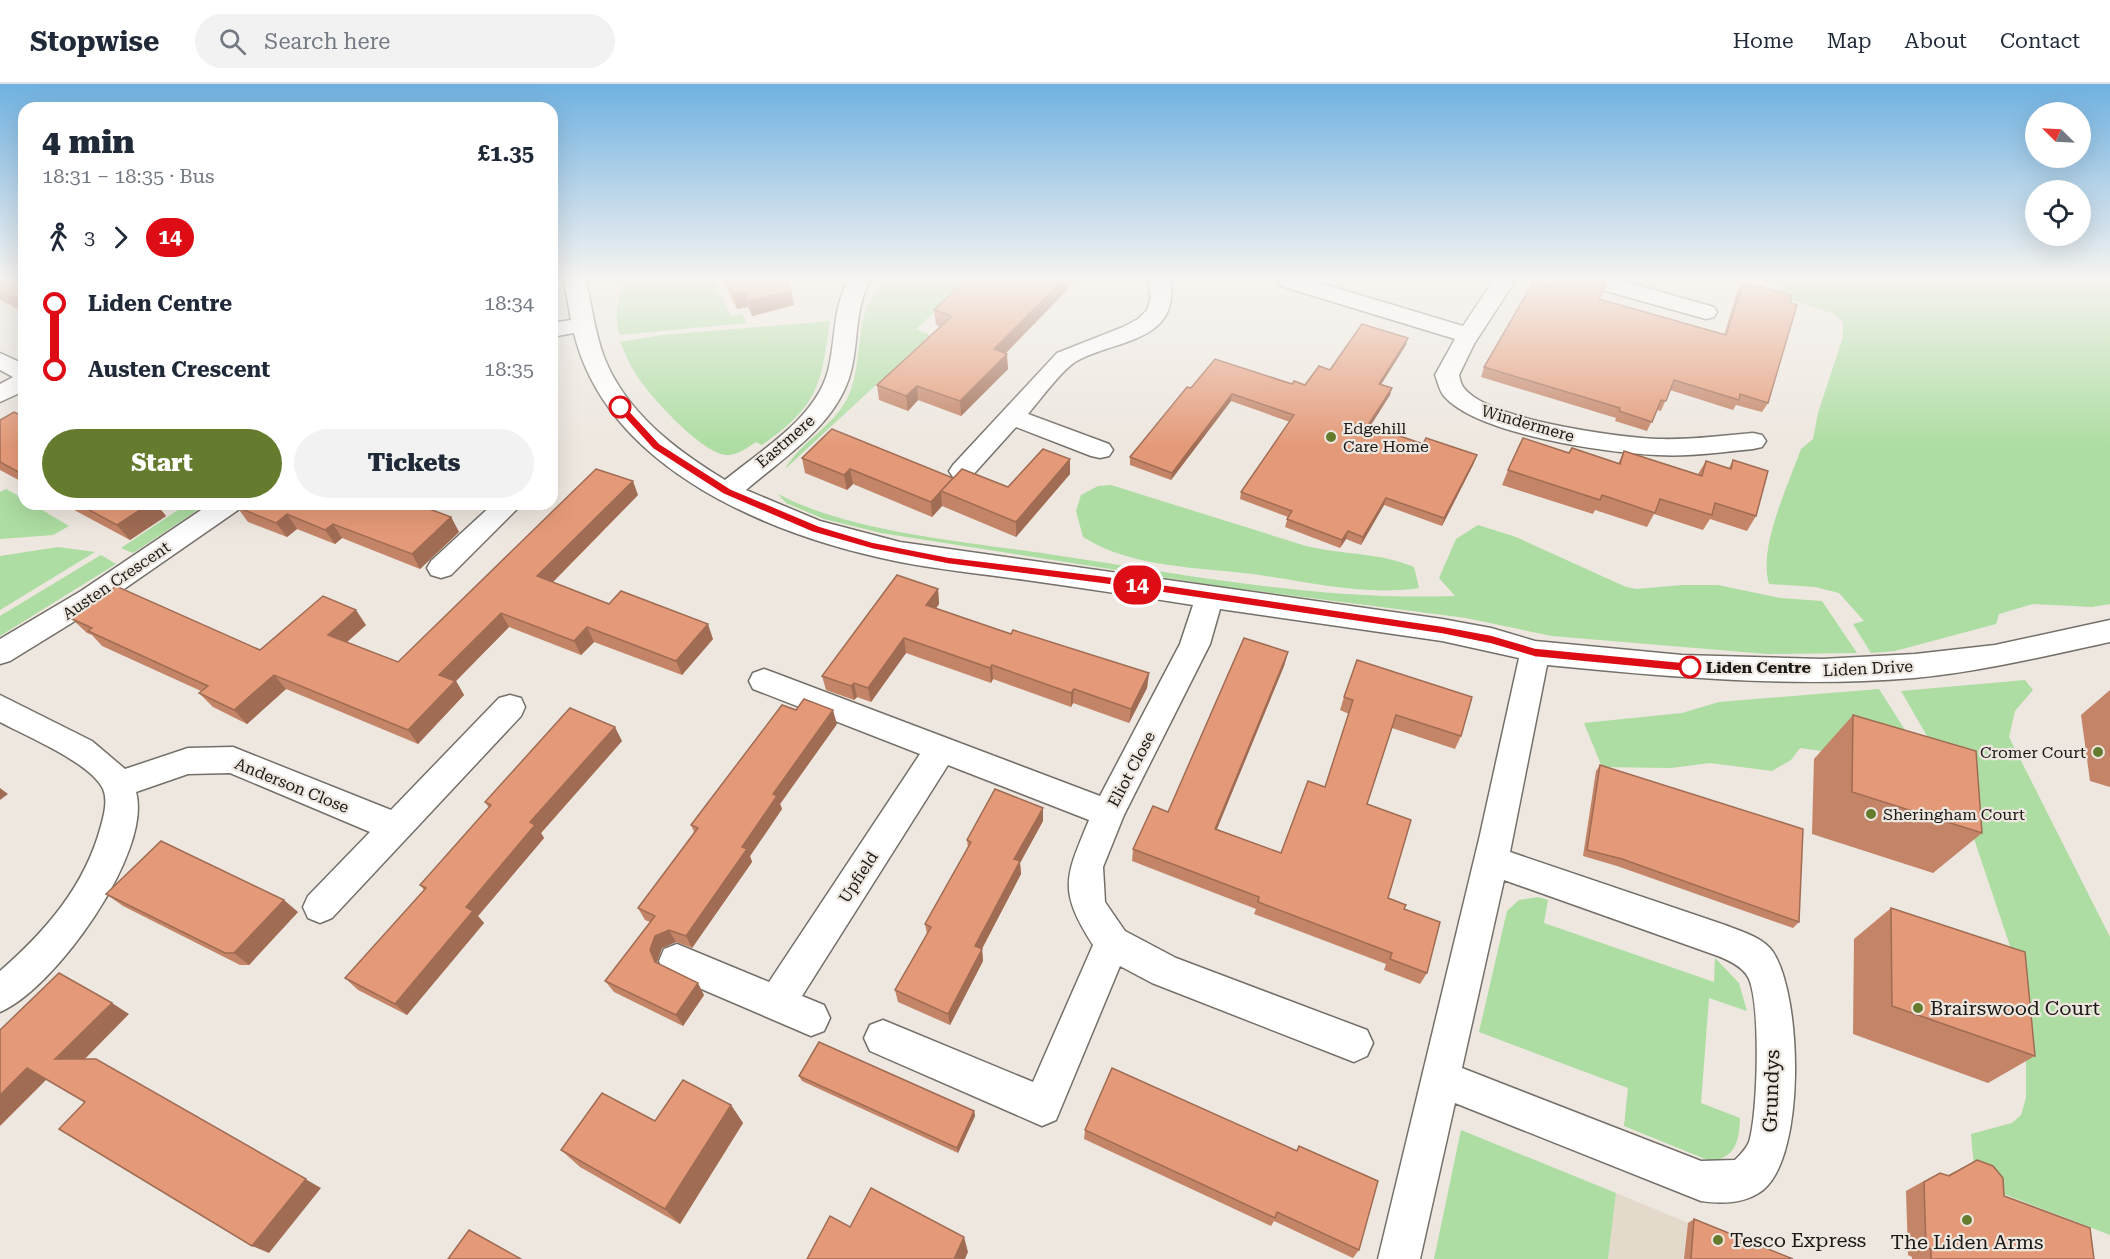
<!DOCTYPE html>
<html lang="en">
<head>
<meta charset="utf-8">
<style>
	:root { --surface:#fff; --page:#f2f2f3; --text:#1f2937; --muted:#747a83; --line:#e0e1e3; --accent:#657c2e }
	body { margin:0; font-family:"Roboto Serif",serif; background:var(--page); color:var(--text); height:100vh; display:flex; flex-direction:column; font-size:22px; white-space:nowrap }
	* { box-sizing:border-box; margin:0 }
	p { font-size:20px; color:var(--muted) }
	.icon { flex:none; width:33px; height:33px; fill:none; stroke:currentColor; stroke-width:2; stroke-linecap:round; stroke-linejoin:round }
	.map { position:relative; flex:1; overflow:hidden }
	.panel { position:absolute; left:18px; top:18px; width:540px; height:408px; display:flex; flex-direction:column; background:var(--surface); border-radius:18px; box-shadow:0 6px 24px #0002 }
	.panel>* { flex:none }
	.badge { padding:0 12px; border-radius:20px; font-size:21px; line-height:39px }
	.needle { width:39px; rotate:294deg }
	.buttons { position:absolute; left:2025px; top:18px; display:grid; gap:12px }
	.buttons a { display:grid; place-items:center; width:66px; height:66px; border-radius:50%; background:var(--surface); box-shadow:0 6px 24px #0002; font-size:30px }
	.map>.badge { position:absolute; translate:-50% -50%; box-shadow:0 0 0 3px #fff }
	.legs { display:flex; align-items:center; gap:9px; height:66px; padding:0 24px; font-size:20px }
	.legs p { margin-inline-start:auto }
	.headline { display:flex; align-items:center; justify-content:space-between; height:102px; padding:0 24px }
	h1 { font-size:33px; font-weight:800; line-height:45px }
	.primary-button { display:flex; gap:12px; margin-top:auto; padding:12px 24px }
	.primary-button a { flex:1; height:69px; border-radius:36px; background:var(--accent); color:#fff; font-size:24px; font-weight:800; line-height:69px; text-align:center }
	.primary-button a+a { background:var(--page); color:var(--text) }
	ul { padding:0 24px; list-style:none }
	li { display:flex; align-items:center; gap:21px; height:66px; font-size:22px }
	li i { display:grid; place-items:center; width:9px; height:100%; margin:0 8px; background:currentColor }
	li i::after { content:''; width:15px; height:15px; margin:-8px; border:4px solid; border-radius:50%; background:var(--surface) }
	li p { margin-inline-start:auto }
	li:first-child i { background:linear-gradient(#0000 50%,currentColor 0) }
	li:last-child i { background:linear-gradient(currentColor 50%,#0000 0) }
	header { display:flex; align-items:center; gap:36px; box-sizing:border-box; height:84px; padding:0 30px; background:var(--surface); border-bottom:2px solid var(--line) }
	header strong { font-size:28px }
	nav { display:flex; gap:33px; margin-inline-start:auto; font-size:21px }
	.search { width:420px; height:54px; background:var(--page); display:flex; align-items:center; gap:15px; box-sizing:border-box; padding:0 21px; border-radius:33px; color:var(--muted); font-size:22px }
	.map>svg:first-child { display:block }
	.built { fill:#e4dacb }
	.green { fill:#addda2 }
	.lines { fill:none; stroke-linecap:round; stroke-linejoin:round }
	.street-casing { stroke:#746f68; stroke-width:3 }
	.street { fill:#fff; fill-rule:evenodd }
	.wall { fill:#c48467 }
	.shaded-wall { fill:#a06c54 }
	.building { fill:#e49a78; stroke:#a06c54; stroke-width:1.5 }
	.line-1 { fill:#dd0c15; stroke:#fff; stroke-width:1.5 }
	.stop-1-dot { fill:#fff; stroke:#dd0c15; stroke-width:3 }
	.poi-dot { fill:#657c2e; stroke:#ede7df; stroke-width:2 }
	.labels { text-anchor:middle; stroke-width:4.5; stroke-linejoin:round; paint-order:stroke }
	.street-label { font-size:16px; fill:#1b1916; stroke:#ede7df }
	.poi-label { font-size:16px; fill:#1b1916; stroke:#ede7df; text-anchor:start }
	.stop-label { font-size:16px; font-weight:bold; fill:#1b1916; stroke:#ede7df; text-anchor:start }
	.near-poi-label { font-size:20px; fill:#1b1916; stroke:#ede7df; text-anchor:start }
	.near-street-label { font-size:20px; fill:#1b1916; stroke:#ede7df }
</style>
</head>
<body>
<header>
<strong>Stopwise</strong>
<div class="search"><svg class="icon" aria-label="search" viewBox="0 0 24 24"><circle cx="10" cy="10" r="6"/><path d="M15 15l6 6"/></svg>Search here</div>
<nav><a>Home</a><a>Map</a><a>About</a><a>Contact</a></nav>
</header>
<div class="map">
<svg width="2110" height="1175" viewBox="0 0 2110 1175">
	<rect width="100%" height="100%" fill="#ede7df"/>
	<path class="built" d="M1616,1109L1708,1147L1776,1175H1608Z"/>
	<g class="green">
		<path d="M622,197H713L731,232L742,230L747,239L620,251C613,236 619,213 622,197Z"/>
		<path d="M891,197H968L916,245L930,251L785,385C801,358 832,343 847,315C863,284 855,236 873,212C877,206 886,202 891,197Z"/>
		<path d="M1783,197H2110V520L2092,523L2033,520L1999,530L1996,540L1895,567L1871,569L1853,540L1864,537L1839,509L1815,503L1769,500C1758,463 1788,402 1801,365L1813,355L1818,329L1843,253V238L1834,230L1779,211Z"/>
		<path d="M830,237C821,301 819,321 762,361L756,358C747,364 738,371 727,371C702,370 650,312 637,292C630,281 625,270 620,258L663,251Z"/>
		<path d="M1111,401L1306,462C1342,471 1379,468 1414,483L1419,504C1366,512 1312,499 1260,491C1203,483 1133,485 1083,453L1076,427L1081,411L1098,402Z"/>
		<path d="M6,405L24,415V420H32L69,442L53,451L0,455V408Z"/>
		<path d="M778,410C849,448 967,458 1048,470C1182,490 1318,517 1455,512L1439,494L1456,455L1478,441L1516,453L1626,503L1637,505L1682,501H1718L1780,514L1822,517L1857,569L1767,570L1552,552L1466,534L1225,503L881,449L824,435L786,419Z"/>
		<path d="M187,420H207L133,469L121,464Z"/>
		<path d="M58,463L95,468L0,526V472Z"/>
		<path d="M101,471L116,480L0,552V532Z"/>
		<path d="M2025,596L2033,606L2015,627L2009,653L2110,853V1151L1993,1106L1974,1084L1971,1050L2012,1039L2021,1031L2026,1014V935L2017,883L1957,704L1901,607Z"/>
		<path d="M1879,605L1928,682L1800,664L1791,676L1772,687L1710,679L1671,684L1602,683L1584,639L1682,629L1719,618Z"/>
		<path d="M1538,813L1548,816L1544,839L1714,898L1715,874L1739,899L1747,927L1709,914L1701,1019L1740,1034C1739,1057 1736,1074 1710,1077L1624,1042L1628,1004L1479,948L1507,827L1519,816Z"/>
		<path d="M1461,1046L1616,1109L1608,1175H1434Z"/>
	</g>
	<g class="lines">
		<g class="street-casing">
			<g id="street">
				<path d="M564,197H586C592,223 595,249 604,273C626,329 676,366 725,396C761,366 815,335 828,287C836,256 832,226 848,197H870C854,226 859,257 851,287C838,340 784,373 746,406L820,437L900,458L1442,535L1491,544L1535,557L1682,571L1822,575L1915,570L1995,561L2110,536V558C2045,572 1980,588 1914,594C1791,604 1669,593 1547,581L1510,768L1725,841C1740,847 1763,853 1773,868C1802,912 1806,1071 1763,1106C1745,1120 1722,1120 1701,1117L1455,1019L1420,1175H1378L1480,751L1519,574L1442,557L1220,525L1210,560L1124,731L1103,783L1105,818L1125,847L1176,874L1367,946L1373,959L1367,972L1354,978L1152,899L1120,882L1056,1036L1042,1042L870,967L864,954L870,941L883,936L1033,998L1093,861C1058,806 1065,794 1089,736L948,681L802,912L824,921L830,934L824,947L811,952L664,889L659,877L664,865L677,860L769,898L920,670L753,605L749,597L753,589L764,585L775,589L1100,712L1180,560L1193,521C1137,512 1082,504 1026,496C984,490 941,486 900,478C775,453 607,387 574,249L552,253V239L571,236ZM1504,796L1718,872C1728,876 1742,882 1748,893C1761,917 1758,1031 1749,1058C1746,1065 1740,1071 1735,1076L1701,1077L1462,984Z"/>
				<path d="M1148,197H1170C1181,259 1112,256 1075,278C1060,288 1041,315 1028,330L1109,360L1113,366L1109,372L1100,374L1091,372L1016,343L971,393L962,396L953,393L949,387L953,381L1057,269L1123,243L1138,235L1147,226L1151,214Z"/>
				<path d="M1278,197H1313L1463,242L1493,197H1515L1474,260L1459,291C1460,295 1461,301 1464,304C1488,336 1616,353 1657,355C1689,356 1721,352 1753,349L1762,351L1766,357L1762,363L1753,365C1721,368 1689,373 1657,371C1607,369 1476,350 1444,312C1439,306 1438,298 1435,291L1455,255L1281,202Z"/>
				<path d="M1585,197H1622L1714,223L1717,228L1714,233L1706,235L1588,202Z"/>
				<path d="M0,269L24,280V307L0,318V300L13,293L0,286Z"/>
				<path d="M210,420H242L238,426L101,521L10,577L0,580V555L81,507Z"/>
				<path d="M493,420H522L451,491L441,494L431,491L427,484L431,477Z"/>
				<path d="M0,611L92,657L125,685L188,664L233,663L391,726L499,614L510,611L521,614L525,623L521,632L332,834L320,839L308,834L303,823L308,812L370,748L230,689L188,690L136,708C153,768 54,906 0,928V887C46,847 85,802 101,742C104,731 108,716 103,705C91,679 26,652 0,638Z"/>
			</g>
		</g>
		<use href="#street" class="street"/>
	</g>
	<g class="wall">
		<path d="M0,197H24V228L0,216Z"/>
		<path d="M723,197H786L791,207L794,221L752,232L748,223L737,225Z"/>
		<path d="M965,197H1075L1006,269L1008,285L961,332L918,316L908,327L879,316L877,301L941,243L936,241L934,226Z"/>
		<path d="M1607,199L1599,216L1724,251L1737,208L1743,199L1768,319L1762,328L1736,321L1733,326L1670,306L1661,327L1657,326L1647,347L1615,337L1616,334L1481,293L1484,283L1552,202Z"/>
		<path d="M1406,261L1381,300L1392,304L1390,311L1370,342L1474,379L1442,442L1384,421L1361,461L1346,455L1340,464L1285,443L1288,433L1240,415L1241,408L1290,338L1231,317L1171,396L1130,381V373L1191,304L1305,301L1330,286Z"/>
		<path d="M24,333V399L0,386V336Z"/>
		<path d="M1624,367L1698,390L1706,377L1729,384L1733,376L1756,432L1747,447L1710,435L1703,446L1654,430L1647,443L1595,426L1593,430L1502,401L1508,386L1569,369L1618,380Z"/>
		<path d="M802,374L953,394L1008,403L1070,375V390L1016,453L942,422L932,433L853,400L847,406L805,389Z"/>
		<path d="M638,411L553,498L609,520L713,555L682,591L594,558L581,571L509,543L456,597L464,611L418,660L286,605L247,640L213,623L199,609L201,607L102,562L92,551L87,549L72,535L260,566L366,541L347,558L398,578Z"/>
		<path d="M63,420H156L166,432L130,456Z"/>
		<path d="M237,423L451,433L459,448L420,485L342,454L335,460L297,445L287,453L248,438Z"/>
		<path d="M938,505L939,520L936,524L1011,550L1149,589L1147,604L1129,639L1073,619L1071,623L993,595L991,599L906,569L871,618L857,613L854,616L826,606L822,592Z"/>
		<path d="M1288,568L1284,582L1217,745L1281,769L1325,703L1349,630L1340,626L1344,613L1461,652L1455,665L1392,644L1367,720L1388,814L1404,825L1427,889L1420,900L1384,886L1386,880L1254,830L1256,825L1132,777L1133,765L1168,728Z"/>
		<path d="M2110,606V703L2090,697L2081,631Z"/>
		<path d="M1853,631L1982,749L1933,789L1812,750L1814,675Z"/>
		<path d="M837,640L780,720L782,725L750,772L752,778L692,864L676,858L662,864L657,878L658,880L704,911L683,942L614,908L605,897L650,838L645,836L638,824L694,748L691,741Z"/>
		<path d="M622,657L541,749L544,754L478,832L484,839L407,931L358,906L345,894L424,806L420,801L489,724L485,718Z"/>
		<path d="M1600,681L1799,838L1793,844L1617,782L1583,772L1596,687Z"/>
		<path d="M1043,737L1020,779L1021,790L982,865L983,877L950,941L898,918L895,906L927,850L925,840L968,764L967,756Z"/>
		<path d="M106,810L298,828L249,881H240L123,822Z"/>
		<path d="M1891,824L2035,972L1988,999L1853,950L1854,855Z"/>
		<path d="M799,992L974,1027L975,1032L958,1069L802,997Z"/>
		<path d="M731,1021L743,1039L680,1140L580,1083L561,1066L655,1037Z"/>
		<path d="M1085,1046L1296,1067L1299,1062L1359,1166L1353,1174L1274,1137L1271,1142L1084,1055Z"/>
		<path d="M1977,1076L2004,1112L2094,1175H1912V1173L1908,1171L1906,1107L1922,1098L1940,1089L1948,1091Z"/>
		<path d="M1694,1135L1793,1175H1684L1688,1139Z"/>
	</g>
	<g class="shaded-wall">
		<path d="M1062,197H1075V198L995,280L994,265Z"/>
		<path d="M791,207L794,221L752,232L749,217Z"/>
		<path d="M744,208L748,223L737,225L734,211Z"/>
		<path d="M1408,254L1406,261L1377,307L1379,300Z"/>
		<path d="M1007,270L1008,285L961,332L960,317Z"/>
		<path d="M917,302L918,316L908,327L906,312Z"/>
		<path d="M552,304L558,319L552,324Z"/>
		<path d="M1392,304L1390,311L1366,349L1368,341Z"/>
		<path d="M1232,310L1231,317L1171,396L1172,389Z"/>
		<path d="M1477,371L1474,379L1442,442L1444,434Z"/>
		<path d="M1070,375V390L1016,453V438Z"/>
		<path d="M850,385L853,400L847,406L844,391Z"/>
		<path d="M953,394L941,407L942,422L932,433L931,418Z"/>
		<path d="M633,397L638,411L544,507L537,492Z"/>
		<path d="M1386,414L1384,421L1361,461L1363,453Z"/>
		<path d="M149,420H156L166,432L130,456L117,441Z"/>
		<path d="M287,430L297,445L287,453L276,439Z"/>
		<path d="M451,433L459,448L420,485L412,470Z"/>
		<path d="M333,440L342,454L335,460L325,446Z"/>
		<path d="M1348,447L1346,455L1340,464L1342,456Z"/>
		<path d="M938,505L939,520L928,536L926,521Z"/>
		<path d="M356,526L366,541L339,565L328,551Z"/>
		<path d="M501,529L509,543L456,597L464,611L418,660L408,646L439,591Z"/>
		<path d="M708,540L713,555L682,591L676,577Z"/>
		<path d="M587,543L594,558L581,571L574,557Z"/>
		<path d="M904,554L906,569L871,618L868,604Z"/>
		<path d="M1288,568L1284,582L1212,757L1215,745Z"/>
		<path d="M992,581L993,595L991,599L990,584Z"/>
		<path d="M1149,589L1147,604L1129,639L1131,625Z"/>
		<path d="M274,591L286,605L247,640L234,626Z"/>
		<path d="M854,599L857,613L854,616L851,602Z"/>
		<path d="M1074,605L1073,619L1071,623V609Z"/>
		<path d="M833,626L837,640L780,720L782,725L750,772L752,778L692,864L686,852L742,763L773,710Z"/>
		<path d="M615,643L622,657L541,749L544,754L478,832L484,839L407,931L395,920L466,823L530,738Z"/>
		<path d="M0,704L8,710L0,716Z"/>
		<path d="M1043,724V737L1020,779L1021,790L977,874L975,862L1014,775Z"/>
		<path d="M284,816L298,828L249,881L234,869Z"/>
		<path d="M669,846L676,858L662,864L657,878L662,890L655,878L650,866L655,852Z"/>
		<path d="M982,865L983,877L950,941L948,930Z"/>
		<path d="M698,899L704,911L683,942L676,931Z"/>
		<path d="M112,919L129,930L74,986L55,975Z"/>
		<path d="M27,984L47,995L0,1042V1011Z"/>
		<path d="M115,986L321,1104L269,1169L252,1162Z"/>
		<path d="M731,1021L743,1039L680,1140L665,1125Z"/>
		<path d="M974,1027L975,1032L958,1069L957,1064Z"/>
		<path d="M964,1153L968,1168L965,1175H954Z"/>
	</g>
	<g class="building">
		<path d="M0,197H24V219L0,207Z"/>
		<path d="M727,197H786L791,207L749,217L744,208L734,211Z"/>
		<path d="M965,197H1062L994,265L1007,270L960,317L917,302L906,312L877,301L952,232L934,226Z"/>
		<path d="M1534,197L1552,202L1555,197H1602L1607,199L1599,215L1726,251L1743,199L1792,211L1790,219L1797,221L1768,319L1740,310L1739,316L1674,296L1666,317L1661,316L1652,338L1619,327L1620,324L1484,283Z"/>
		<path d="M1362,240L1408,254L1379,300L1392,304L1368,341L1423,360L1426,354L1477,371L1444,434L1386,414L1363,453L1348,447L1342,456L1287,435L1292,427L1241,408L1294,331L1232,310L1172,389L1130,373L1187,303L1191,304L1215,275L1292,300L1294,297L1305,301L1319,282L1330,286Z"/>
		<path d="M14,328L24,333V391L0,378V336Z"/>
		<path d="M832,345L953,394L931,418L850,385L844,391L802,374Z"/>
		<path d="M1523,354L1569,369L1572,364L1620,380L1624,367L1702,392L1706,377L1731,385L1733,376L1768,387L1756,432L1715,419L1712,431L1660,415L1655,429L1602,411L1600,416L1508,386Z"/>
		<path d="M1043,365L1070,375L1016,438L941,407L962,385L1008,403Z"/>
		<path d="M596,385L633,397L537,492L609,520L621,507L708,540L676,577L587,543L574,557L501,529L439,591L455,597L408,646L274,591L234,626L199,609L208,602L88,547L92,544L72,535L116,502L260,566L323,512L356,526L328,551L398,578Z"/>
		<path d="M78,420H149L117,441Z"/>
		<path d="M240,420H416L451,433L412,470L333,440L325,446L287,430L276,439L237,423Z"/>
		<path d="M897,491L938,505L926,521L1011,550L1013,546L1149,589L1131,625L1074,605L1071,609L992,581L990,584L904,554L868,604L854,599L851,602L822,592Z"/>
		<path d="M1244,554L1288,568L1215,745L1281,769L1308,697L1325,703L1353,616L1344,613L1357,576L1472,613L1461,652L1396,631L1367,720L1411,736L1388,814L1406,821L1404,825L1440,838L1427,889L1390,875L1392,869L1258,818L1259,813L1133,765L1153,722L1168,728Z"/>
		<path d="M804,615L833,626L773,710L777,712L742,763L747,765L686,852L669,846L655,852L650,866L655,878L698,899L676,931L605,897L655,832L638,824L698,744L691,741L782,621L796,626Z"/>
		<path d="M570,624L615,643L530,738L535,741L466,823L473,827L395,920L345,894L426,804L420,801L491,721L485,718Z"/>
		<path d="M1853,631L1976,667L1982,749L1852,708Z"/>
		<path d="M1600,681L1803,745L1799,838L1622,775L1587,766Z"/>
		<path d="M995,705L1043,724L1014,775L1020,777L975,862L982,865L948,930L895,906L931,843L925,840L971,758L967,756Z"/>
		<path d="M161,757L284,816L234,869H225L106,810Z"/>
		<path d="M1891,824L2025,868L2035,972L1892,922Z"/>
		<path d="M59,889L112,919L55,975H96L306,1095L252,1162L59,1045L85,1018L27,984L0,1011V946Z"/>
		<path d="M819,958L974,1027L957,1064L799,992Z"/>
		<path d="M1112,984L1297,1067L1299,1062L1378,1097L1359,1166L1277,1128L1275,1134L1085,1046Z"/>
		<path d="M683,996L731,1021L665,1125L561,1066L602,1009L655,1037Z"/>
		<path d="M1977,1076L1993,1082L2003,1094L2004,1112L2090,1144L2094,1175H1931V1165L1926,1163L1924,1098L1940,1089L1949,1092Z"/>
		<path d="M871,1104L964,1153L954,1175H807L830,1132L850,1143Z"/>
		<path d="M1694,1135L1793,1175H1691Z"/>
		<path d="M469,1146L521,1175H448Z"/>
	</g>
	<linearGradient id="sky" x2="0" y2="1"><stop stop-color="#6fb1e1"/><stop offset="0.54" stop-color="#f7f4f1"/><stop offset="1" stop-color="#f7f4f1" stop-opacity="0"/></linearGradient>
	<rect width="2110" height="362" fill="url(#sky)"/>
	<path class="line-1" d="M617,321H624L660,360L731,405L819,442L872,458L948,473L1104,492L1442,542L1491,551L1535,564L1690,579L1696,583L1690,588L1535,573L1491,560L1442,550L1104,500L948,480L872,465L812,448L723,410L653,365L617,325Z"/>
	<g class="stop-1-dot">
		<circle cx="620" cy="323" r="10"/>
		<circle cx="1690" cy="583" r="10"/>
	</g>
	<g class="poi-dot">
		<circle cx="1331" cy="353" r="6"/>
		<circle cx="2098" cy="668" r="6"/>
		<circle cx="1871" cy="730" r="6"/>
		<circle cx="1918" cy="924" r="6"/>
		<circle cx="1967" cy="1136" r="6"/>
		<circle cx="1718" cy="1156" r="6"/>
	</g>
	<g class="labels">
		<g class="street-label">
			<text transform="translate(1528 339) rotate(16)" y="6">Windermere</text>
			<text transform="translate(785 357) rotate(-41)" y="6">Eastmere</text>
			<text transform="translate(116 496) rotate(-34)" y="6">Austen Crescent</text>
			<text transform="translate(1868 584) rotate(-3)" y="6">Liden Drive</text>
			<text transform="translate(1131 685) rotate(-62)" y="6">Eliot Close</text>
			<text transform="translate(292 701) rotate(22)" y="6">Anderson Close</text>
			<text transform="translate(858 793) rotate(-57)" y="6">Upfield</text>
		</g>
		<g class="poi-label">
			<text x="1343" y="350">Edgehill<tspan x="1343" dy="18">Care Home</tspan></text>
			<text x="2086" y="674" text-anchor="end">Cromer Court</text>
			<text x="1883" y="736">Sheringham Court</text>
		</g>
		<g class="stop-label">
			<text x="1706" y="589">Liden Centre</text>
		</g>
		<g class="near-poi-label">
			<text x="1930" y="931">Brairswood Court</text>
			<text x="1730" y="1163">Tesco Express</text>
			<text x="1967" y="1165" text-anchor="middle">The Liden Arms</text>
		</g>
		<g class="near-street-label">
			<text transform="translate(1771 1007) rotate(-88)" y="7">Grundys</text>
		</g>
	</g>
</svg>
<div class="buttons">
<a><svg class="needle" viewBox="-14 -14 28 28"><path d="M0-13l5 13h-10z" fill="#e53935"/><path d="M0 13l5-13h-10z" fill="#747a83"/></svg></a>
<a><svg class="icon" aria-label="locate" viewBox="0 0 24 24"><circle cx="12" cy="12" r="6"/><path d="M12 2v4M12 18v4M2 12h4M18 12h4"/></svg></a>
</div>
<b class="badge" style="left:1137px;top:501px;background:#dd0c15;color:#fff">14</b>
<section class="panel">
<div class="headline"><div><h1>4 min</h1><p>18:31 – 18:35 · Bus</p></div><b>£1.35</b></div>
<div class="legs"><svg class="icon" aria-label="walk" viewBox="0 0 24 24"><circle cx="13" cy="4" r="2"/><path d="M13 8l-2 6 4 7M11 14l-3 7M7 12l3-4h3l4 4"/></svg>3<svg class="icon" aria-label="forward" viewBox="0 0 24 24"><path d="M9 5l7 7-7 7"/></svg><b class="badge" style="background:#dd0c15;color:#fff">14</b></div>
<ul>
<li><i style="color:#dd0c15"></i><b>Liden Centre</b><p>18:34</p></li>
<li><i style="color:#dd0c15"></i><b>Austen Crescent</b><p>18:35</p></li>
</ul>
<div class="primary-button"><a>Start</a><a>Tickets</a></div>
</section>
</div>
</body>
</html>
